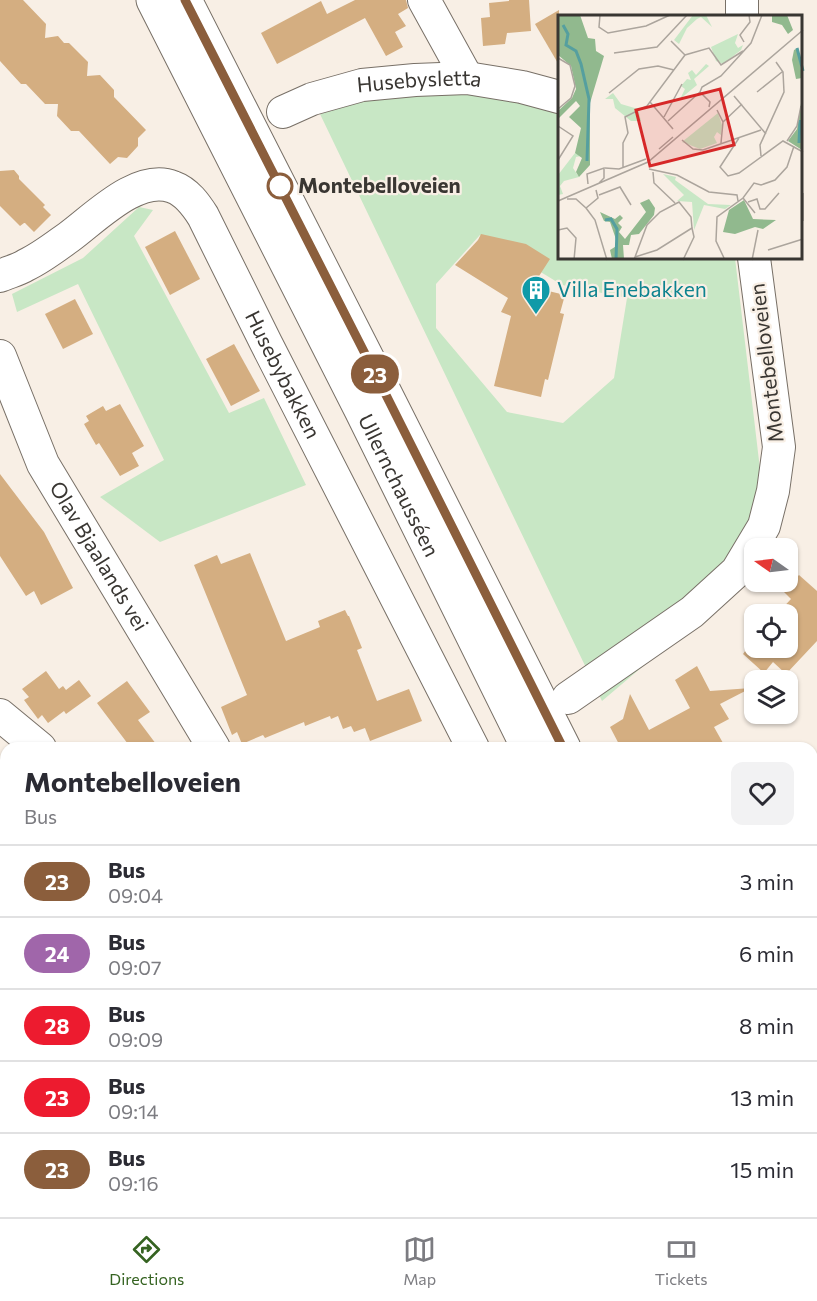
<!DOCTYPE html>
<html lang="en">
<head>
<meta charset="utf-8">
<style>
	:root { --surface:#fff; --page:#f2f2f3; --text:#2b2b33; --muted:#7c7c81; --line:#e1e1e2; --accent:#356321 }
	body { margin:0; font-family:Commissioner,sans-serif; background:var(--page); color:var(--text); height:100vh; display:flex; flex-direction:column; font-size:22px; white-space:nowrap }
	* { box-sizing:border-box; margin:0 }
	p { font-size:20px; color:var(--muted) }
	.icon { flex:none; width:33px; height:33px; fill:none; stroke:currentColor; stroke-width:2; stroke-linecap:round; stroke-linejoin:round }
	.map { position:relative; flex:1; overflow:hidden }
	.side { position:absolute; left:0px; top:742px; width:818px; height:476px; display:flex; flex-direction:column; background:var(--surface); border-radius:18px 18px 0 0; box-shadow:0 2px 4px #0004 }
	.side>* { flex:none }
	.badge { padding:0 12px; border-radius:20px; font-size:21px; line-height:39px }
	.needle { width:39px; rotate:284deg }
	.fabs { position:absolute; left:744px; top:538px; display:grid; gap:12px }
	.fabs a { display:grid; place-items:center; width:54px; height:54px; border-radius:12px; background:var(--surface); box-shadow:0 2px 4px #0004; font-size:30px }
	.map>.badge { position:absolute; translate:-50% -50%; box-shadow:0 0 0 3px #fff }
	.round { display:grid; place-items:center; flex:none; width:63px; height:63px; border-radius:12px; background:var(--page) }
	.head { display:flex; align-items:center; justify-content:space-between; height:102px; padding:0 24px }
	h1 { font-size:28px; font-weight:700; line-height:45px }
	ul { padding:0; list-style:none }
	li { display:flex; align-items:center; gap:18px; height:72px; padding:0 24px; border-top:2px solid var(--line) }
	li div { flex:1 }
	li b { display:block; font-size:22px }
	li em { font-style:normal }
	li .badge { min-width:66px; font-weight:700; text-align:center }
	.dock { display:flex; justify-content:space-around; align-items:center; height:84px; border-top:2px solid var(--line); background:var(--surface); font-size:16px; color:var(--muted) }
	.dock a { display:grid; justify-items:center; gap:3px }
	.dock .current { color:var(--accent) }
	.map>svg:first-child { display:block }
	.built { fill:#f1e3d3 }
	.green { fill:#c8e7c5; fill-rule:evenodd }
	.building { fill:#d4ae81 }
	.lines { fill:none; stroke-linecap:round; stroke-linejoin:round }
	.minor-casing { stroke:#787067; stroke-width:34 }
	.highway-casing { stroke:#787067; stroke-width:35 }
	.minor { stroke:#fff; stroke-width:32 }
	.highway { stroke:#fff; stroke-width:33 }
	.line-casing { stroke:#fff; stroke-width:14 }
	.line { stroke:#8b5e3c; stroke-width:9 }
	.stop-dot { fill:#fff; stroke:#8b5e3c; stroke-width:3 }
	.labels { text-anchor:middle; stroke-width:4.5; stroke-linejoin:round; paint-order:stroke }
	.street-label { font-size:21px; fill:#393632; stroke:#f8efe5 }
	.stop-label { font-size:21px; font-weight:bold; fill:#393632; stroke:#f8efe5; text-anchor:start }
	.culture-label { font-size:21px; fill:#0d838f; stroke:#f8efe5; text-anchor:start }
	.inset-river { fill:none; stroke:#559f9f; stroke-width:3 }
	.inset-road { fill:none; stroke:#aca59d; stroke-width:1.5 }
	.view { fill:#d62828; fill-opacity:0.15; stroke:#d62828; stroke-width:3 }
	.inset-edge { fill:none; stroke:#393632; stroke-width:3 }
</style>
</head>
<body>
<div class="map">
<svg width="817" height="1217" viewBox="0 0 817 1217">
	<rect width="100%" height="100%" fill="#f8efe5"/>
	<path class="built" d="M152,1212H676L679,1217H149Z"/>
	<g class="green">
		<path d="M391,90H500L559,104V258H735L762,486L738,562L701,617L602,701L320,114ZM480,235L562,285L627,298L614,378L563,423L507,412L436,328V284Z"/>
		<path d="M139,207L153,210L134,236L229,413L264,398L306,485L160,542L100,497L164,460L78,284L17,312L12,294L83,258Z"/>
		<path d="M6,1183V1212H174L173,1217H0V1187Z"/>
	</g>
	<g class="building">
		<path d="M0,0H23L46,24L45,38L58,36L64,43H69L88,62L87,76L100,75L114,90V97L146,130L138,138V146L127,158L118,157L110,164L79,131H71L57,116L58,104H45L26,84H21L0,61Z"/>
		<path d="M355,0H406L408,8L398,14L406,26L395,32L403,47L386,56L365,18L277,64L261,33L321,1L327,14Z"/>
		<path d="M509,0H529L531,31L507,33L505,44L483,46L481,18L490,17L489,3L509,1Z"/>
		<path d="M559,10V65L535,24Z"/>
		<path d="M14,170L19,176V179L45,205L43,207L51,215L34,232L25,223H24L20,226L0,206V171Z"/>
		<path d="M175,231L200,279L170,295L145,247Z"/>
		<path d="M481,234L526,244L550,259L532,287L565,295L560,313L564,314L548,380L545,379L541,397L494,386L511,316L501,312L508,298L455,265L478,240Z"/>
		<path d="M75,299L93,334L63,349L45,314Z"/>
		<path d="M234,344L260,391L231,406L206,359Z"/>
		<path d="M120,404L144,446L132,453L139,466L120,476L99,443L96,445L84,424L89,421L86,416L103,406L106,411Z"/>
		<path d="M0,474L44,532L73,588L41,605L34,591L26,596L0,556Z"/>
		<path d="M250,553L286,641L320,627L318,621L345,610L348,616H349L362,648L357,650L377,701L409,689L422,721L370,741L365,728L354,732L351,726L343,729L338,716L331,719L330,716L305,726L304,722L265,738L263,735L242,744L237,732L232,735L221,707L247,695L194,565L217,555L221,564Z"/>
		<path d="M799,575L817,591V641L786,674L773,662L764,673L743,654L754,639V648H788V615H776L791,599L783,591Z"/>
		<path d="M697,666L710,691L751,688L720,704L729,719L714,727L723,743L712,748H648L645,742L633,748H621L610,727L623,719L630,694L649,730L690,708L675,680Z"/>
		<path d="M46,671L59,689L63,686L66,690L79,680L91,696L66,714L64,711L48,723L42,715L38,719L24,700L29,697L22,689Z"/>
		<path d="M127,681L150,712L138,720L159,748H131L97,703Z"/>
	</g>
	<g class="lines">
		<g class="minor-casing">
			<g id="minor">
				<path d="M424,0L467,78"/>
				<path d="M742,0V16"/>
				<path id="s1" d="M283,112L312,99L362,85L415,80L467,78L522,87L559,97"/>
				<path id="s2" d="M0,276C9,272 18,270 26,265C41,258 55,247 69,237C95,218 138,173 173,187C187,192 196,205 203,216L266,343L473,748"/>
				<path id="s3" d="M0,356L43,464L214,748"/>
				<path d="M568,698L692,612L737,571L764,526L773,491L779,447L754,258"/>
				<path d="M0,715L40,748"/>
				<path d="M0,977L6,974"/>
				<path d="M0,1098L6,1112"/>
				<path d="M21,1212V1217"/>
				<path d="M697,1212L699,1217"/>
			</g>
		</g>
		<g class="highway-casing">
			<g id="highway">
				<path id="s4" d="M153,0L361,410L528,748"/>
				<path d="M185,0L384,391L564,748"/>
				<path d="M752,1212L754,1217"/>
				<path d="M785,1212L787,1217"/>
			</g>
		</g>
		<use href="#minor" class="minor"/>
		<use href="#highway" class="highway"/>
	</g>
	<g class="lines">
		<g class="line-casing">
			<path id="line" d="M185,0L384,391L563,748"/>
		</g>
		<use href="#line" class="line"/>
	</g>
	<defs>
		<g id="building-pin" transform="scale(1.5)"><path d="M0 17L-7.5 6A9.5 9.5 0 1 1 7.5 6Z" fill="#0f9aa8" stroke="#f8efe5"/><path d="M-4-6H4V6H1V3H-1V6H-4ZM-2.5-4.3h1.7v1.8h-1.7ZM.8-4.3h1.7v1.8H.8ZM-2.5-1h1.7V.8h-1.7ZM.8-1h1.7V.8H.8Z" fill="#fff"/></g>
	</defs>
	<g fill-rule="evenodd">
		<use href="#building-pin" x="536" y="290"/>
	</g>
	<circle class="stop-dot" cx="280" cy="186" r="12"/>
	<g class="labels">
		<g class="street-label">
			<text dy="7" stroke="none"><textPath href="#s1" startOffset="141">Husebysletta</textPath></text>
			<text transform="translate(767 363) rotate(-97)" y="7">Montebelloveien</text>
			<text dy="7" stroke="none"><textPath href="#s2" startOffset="420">Husebybakken</textPath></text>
			<text dy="7" stroke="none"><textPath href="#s4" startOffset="544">Ullernchausséen</textPath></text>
			<text dy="7" stroke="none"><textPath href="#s3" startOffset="224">Olav Bjaalands vei</textPath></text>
		</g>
		<g class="stop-label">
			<text x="298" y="193">Montebelloveien</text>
		</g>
		<g class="culture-label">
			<text x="557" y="297">Villa Enebakken</text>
		</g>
	</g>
	<g transform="translate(558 15)">
		<rect width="244" height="244" fill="#f8efe5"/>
		<path d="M135,0H148L154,12L143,2L139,4L129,13L121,29L116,25ZM180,19L177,28L180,33L185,30L183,35L165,49L158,46L153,32ZM148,49L151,51L136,64L139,70L122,84L127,74L123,71L129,64L133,65L130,58L134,55L138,60ZM55,78L63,89L80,94L83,106H73L57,93L55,84H47ZM160,98L164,110L163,120L159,117L156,122L159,128L142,134L124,127ZM17,138L23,141L18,142L15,153L21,162L6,166L2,171L5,179L0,180V160ZM105,159L118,162L117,165L150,189L173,190L167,194L146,190L136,215L134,187L119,186L126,180Z" fill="#c8e7c5"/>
		<path d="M0,0H22L30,23L37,24L38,36L46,41L32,88V150L21,162L18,157L24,143L17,138L23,113L11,102L22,91L18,86L0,104V96L14,83L18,74L13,51L0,40ZM214,0H229L235,15L230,19L224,10L214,7ZM240,33L244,63L238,64L234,45L236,35ZM244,82V135L230,126L239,114ZM91,184L97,193L96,200L81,219L73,220L71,230H65L66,244H54L52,235L60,230L52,207L46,206L42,197L57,204L62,200L65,203L60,208L64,212L61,217L67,224L88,197L82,188ZM186,185L195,204L218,205L205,214L197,212L177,219L165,217L171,195Z" fill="#91b98e"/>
		<path class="inset-river" d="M5,10L10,19L8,30L18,36L23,49L31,84L29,146M239,33L245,56M241,128L242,105M47,205L53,204L59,214L58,245"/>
		<path class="inset-road" d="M42,0L41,12L50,18L88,11L112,0M113,26L127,40M186,27L182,20L192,7L191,0M56,38L99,32L129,0M0,43L12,50L17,71L13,83L0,94M199,77L224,57M51,78L81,54L100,51L116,55M176,81L208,119M92,87L115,114M151,92L152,87L142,77L144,72L163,61L193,28L204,0M159,95L165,107L163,128M106,102L124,69M110,106L142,77M165,107L184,89M0,111L15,121L0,145M181,123L162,152L170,161L181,158L225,126L245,137M124,125L135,134L145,135L203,115M229,126L239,111L243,91M101,134L115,122M203,141L202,130L226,77L225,57L218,47M65,152V128L70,118L67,102L89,91L127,40L151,33L163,50L185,36M47,153L61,154L88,144M91,154L119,160L151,177L179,180L180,186M95,157L96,168L117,188M30,169L29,159L46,153V163L41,168M245,178V206M41,180L62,172L73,190M185,183L197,198M9,184H18L28,193L40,183L38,175M0,186L90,147L245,15M121,187L133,202L134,213L99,235L77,242L89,210L102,197ZM190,187L199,184L202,194H207L221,178M28,193L37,205L49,245M0,215L9,213L18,223L16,245M210,235L245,224M166,243L158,226L159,202L185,183L196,168L203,170L217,165L229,152L236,131M125,245L136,222L134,213M194,245L200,215"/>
		<path class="view" d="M162,74L176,130L92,151L78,95Z"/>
		<rect width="244" height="244" class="inset-edge"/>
	</g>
</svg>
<div class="fabs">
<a><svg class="needle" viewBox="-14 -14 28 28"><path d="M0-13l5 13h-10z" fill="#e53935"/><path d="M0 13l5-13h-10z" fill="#7c7c81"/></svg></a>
<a><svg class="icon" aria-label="locate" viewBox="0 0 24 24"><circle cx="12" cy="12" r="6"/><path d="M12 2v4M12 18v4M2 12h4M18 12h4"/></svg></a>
<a><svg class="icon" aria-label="layers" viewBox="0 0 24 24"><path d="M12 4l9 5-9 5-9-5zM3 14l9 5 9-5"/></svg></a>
</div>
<b class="badge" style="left:375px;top:374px;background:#8b5e3c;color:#fff">23</b>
<section class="side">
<div class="head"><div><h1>Montebelloveien</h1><p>Bus</p></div><a class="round"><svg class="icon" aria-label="heart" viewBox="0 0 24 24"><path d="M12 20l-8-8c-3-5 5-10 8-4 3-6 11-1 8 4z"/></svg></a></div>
<ul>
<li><span class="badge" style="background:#8b5e3c;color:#fff">23</span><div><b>Bus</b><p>09:04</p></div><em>3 min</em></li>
<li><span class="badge" style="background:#a066aa;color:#fff">24</span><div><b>Bus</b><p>09:07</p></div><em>6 min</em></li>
<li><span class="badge" style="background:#ed1b2f;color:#fff">28</span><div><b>Bus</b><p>09:09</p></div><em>8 min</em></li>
<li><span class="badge" style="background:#ed1b2f;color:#fff">23</span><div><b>Bus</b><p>09:14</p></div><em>13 min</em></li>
<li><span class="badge" style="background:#8b5e3c;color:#fff">23</span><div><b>Bus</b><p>09:16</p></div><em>15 min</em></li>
</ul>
</section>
</div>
<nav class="dock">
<a class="current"><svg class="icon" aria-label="directions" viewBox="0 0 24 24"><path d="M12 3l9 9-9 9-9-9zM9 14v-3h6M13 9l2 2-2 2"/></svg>Directions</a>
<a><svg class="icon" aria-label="map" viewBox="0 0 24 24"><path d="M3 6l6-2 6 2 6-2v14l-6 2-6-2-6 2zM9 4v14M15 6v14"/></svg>Map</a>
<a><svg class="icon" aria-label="tickets" viewBox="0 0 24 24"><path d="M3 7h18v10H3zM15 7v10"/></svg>Tickets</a>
</nav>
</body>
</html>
